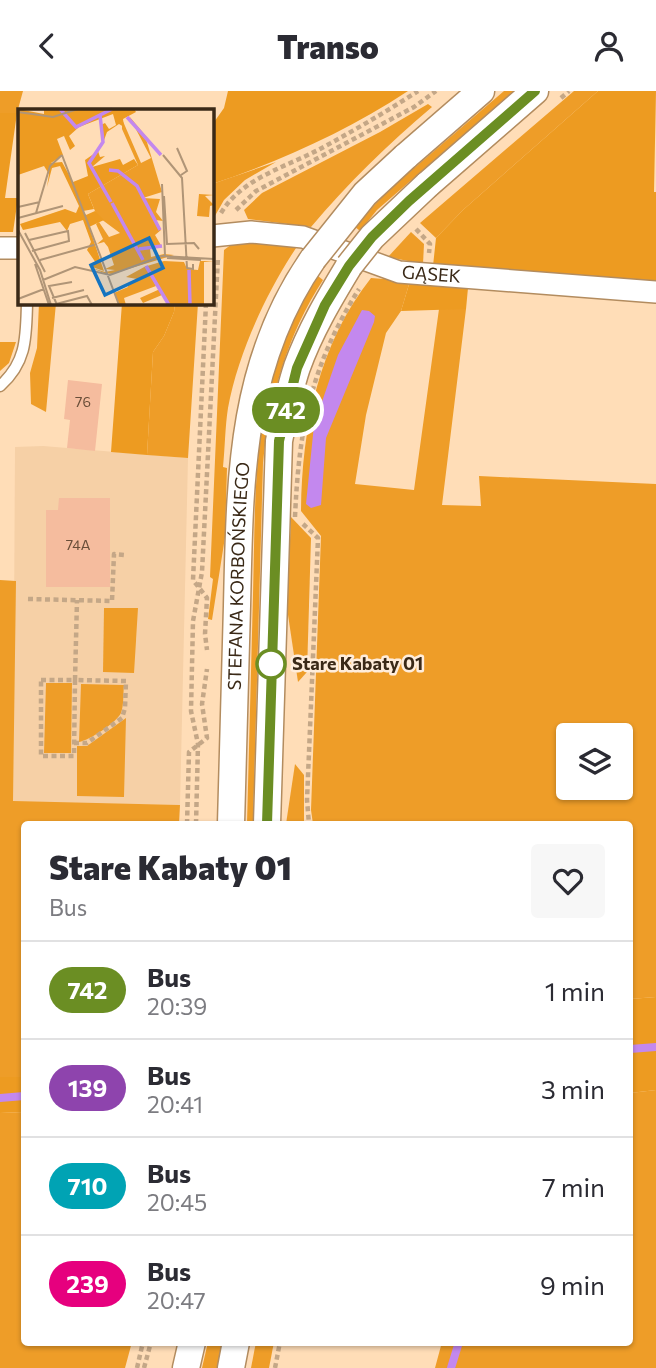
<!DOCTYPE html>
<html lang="en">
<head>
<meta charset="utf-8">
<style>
	:root { --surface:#fff; --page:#f7f7f7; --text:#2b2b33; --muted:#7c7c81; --line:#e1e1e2 }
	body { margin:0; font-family:Commissioner,sans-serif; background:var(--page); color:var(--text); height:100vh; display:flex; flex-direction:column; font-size:26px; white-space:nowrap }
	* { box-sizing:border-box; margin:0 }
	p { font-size:23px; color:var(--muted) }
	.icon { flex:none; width:38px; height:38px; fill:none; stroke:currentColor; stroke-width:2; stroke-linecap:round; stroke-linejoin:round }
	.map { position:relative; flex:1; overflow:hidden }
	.sheet { position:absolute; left:21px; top:730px; width:612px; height:525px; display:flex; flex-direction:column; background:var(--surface); border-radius:7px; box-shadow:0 2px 5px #0004 }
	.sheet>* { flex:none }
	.badge { padding:0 14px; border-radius:23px; font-size:24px; line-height:46px }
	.tools { position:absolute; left:556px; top:632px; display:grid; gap:14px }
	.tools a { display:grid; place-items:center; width:77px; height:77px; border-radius:7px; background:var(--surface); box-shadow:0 2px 5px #0004; font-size:35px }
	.map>.badge { position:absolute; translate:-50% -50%; box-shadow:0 0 0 4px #fff }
	.round { display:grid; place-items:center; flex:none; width:74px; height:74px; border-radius:7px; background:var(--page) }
	.headline { display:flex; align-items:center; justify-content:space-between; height:119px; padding:0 28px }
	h1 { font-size:33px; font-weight:800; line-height:52px }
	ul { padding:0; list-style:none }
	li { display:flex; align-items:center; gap:21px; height:98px; padding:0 28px; border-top:2px solid var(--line) }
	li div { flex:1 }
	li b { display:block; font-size:26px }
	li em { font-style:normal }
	li .badge { min-width:77px; font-weight:700; text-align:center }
	header { display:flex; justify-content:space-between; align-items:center; height:91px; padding:0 28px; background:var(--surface); font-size:32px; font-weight:800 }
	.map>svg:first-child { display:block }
	.built { fill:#f6d0a6 }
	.green { fill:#ee9d28; fill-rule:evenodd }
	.forest { fill:#ed9b21 }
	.water { fill:#c388ee }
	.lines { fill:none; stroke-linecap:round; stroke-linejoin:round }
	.stream { stroke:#c388ee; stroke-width:8 }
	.building { fill:#f5bc9e }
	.service-casing { stroke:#b38c5f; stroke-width:13 }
	.minor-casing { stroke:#b38c5f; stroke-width:24 }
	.tertiary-casing { stroke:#b38c5f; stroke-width:29 }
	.path { stroke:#c4a787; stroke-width:4.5; stroke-dasharray:5 3.5; stroke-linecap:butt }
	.service { stroke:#fff; stroke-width:10 }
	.minor { stroke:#fff; stroke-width:21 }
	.tertiary { stroke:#fff; stroke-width:26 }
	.tertiary-bridge-casing { stroke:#b38c5f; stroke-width:29; stroke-linecap:butt }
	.path-bridge { stroke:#c4a787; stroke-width:4.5; stroke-dasharray:5 3.5; stroke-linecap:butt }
	.tertiary-bridge { stroke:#fff; stroke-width:26 }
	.line-casing { stroke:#fff; stroke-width:16 }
	.line { stroke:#6b8e23; stroke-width:10 }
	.stop-dot { fill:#fff; stroke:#6b8e23; stroke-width:3.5 }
	.labels { text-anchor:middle; stroke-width:5; stroke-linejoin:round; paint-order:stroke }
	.number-label { font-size:14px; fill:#694e39 }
	.street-label { font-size:18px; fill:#3a2917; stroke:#ffeddb }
	.stop-label { font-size:18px; font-weight:bold; fill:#3a2917; stroke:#ffeddb; text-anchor:start }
	.inset-river { fill:none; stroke:#c388ee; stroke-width:3.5 }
	.inset-road { fill:none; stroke:#b09577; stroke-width:2 }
	.view { fill:#1674c0; fill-opacity:0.15; stroke:#1674c0; stroke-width:3.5 }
	.inset-edge { fill:none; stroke:#3a2917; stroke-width:3.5 }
</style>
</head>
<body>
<header><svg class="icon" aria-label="back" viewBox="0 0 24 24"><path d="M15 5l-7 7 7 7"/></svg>Transo<svg class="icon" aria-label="person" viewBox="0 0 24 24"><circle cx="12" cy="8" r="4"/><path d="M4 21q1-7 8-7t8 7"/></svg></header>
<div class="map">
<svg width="656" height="1277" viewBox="0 0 656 1277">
	<rect width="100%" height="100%" fill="#ffddb7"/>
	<path class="built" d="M43,355L188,367L180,714L13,711L15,356Z"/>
	<g class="green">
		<path d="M0,0H23L17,22H0Z"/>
		<path d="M504,0H514L377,119L360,140L354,135L392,96Z"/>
		<path d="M574,0H598L463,119L436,147L420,132Z"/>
		<path d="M428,13L432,16C388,53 348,92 311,136L248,128L244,119L262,102L380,41Z"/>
		<path d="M276,71L245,89L224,109L212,130V93Z"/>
		<path d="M411,141L424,153L423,173L388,166Z"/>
		<path d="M264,152L298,154C267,200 238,262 228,317C225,336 225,357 223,376L227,377L225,446L212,529L208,528L213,488L210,486L224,159L232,153Z"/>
		<path d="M318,185L323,189C287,244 270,306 263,372L253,733H247C249,657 251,580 253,504C256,384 251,291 318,185Z"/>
		<path d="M371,187L410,190L401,220L386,242L366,324L355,393L414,399L439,218H466L442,414L481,415L479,385L656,393V906L630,908V733H313L311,719L321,445L301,420C302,337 318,254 371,187ZM569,644H621V696H569Z"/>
		<path d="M39,212H56L46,321L31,313L30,282L37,257Z"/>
		<path d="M175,212H198L188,367L147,364L153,261L164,245L174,221Z"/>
		<path d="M0,251H16L9,272L0,280Z"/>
		<path d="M291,426L311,447L307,581L298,591L287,517Z"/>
		<path d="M0,489L16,490L13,710L180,714L179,733H24V986H0Z"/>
		<path d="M104,517H138L134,582L103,581Z"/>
		<path d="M46,592H72L71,662H44Z"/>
		<path d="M81,593L124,594C123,603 124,614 121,622C116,632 90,649 79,651Z"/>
		<path d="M126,627L124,706L77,705V655H87Z"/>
		<path d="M295,673L304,684V733H286Z"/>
		<path d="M656,999V1277H435L442,1251H630V1002Z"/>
		<path d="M24,1021V1251H132L125,1277H0V1022Z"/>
		<path d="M208,1251H222L217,1277H202Z"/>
		<path d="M256,1251H274L269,1277H251Z"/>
	</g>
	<g class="forest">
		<path d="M228,0H408C347,40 281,70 212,93V34L224,17Z"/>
		<path d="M598,0H656L654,101H656V193L583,184L433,175L436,147L463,119Z"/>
		<path d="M0,22H17L5,107H18L13,141H0Z"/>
		<path d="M410,190L468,197L466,218L401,220Z"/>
		<path d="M122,212H175L174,221L164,245L153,261L147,364L111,361Z"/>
		<path d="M656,906V999L630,1002V908Z"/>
		<path d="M24,986V1021L0,1022V986Z"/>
	</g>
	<path class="water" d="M362,219L369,220L375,225L374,231L326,347L321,414L311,417L306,413L314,334L338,264Z"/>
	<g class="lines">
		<g class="stream">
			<path d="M630,958L656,956"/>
			<path d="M0,1007L24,1005"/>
			<path d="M451,1277L459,1251"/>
		</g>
	</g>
	<g class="building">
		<path d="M68,289L102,293L95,360L67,357L70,329L64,328Z"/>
		<path d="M59,407H110V496H46V419H58Z"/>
	</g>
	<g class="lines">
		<g class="service-casing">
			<path id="service" d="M0,295C27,271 26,246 27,212"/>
		</g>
		<g class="minor-casing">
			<g id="minor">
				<path id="s1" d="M212,145L251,141L303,146L399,181L656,201"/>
				<path d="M0,157H19"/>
			</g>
		</g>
		<g class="tertiary-casing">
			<g id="tertiary">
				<path d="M405,66L481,0"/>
				<path d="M427,94L535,0"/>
				<path id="s2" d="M231,733C233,661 235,588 237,515C240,392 239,274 313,168"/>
				<path d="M267,733L279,350C284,325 289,300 297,276C310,240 329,208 349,175"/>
				<path d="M186,1277L192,1251"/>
				<path d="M231,1277L236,1251"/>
			</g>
		</g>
		<g class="path">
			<path d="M561,7L569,0"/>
			<path d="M236,119L256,100L414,16L436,0"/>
			<path d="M221,122C242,87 286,76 320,58C353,40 386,21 418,0"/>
			<path d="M416,138L430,153L429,162"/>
			<path d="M206,212L193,489L207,507L205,543L207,559"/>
			<path d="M303,433L318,447L307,709L309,733"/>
			<path d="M28,508L112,510L114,463L124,464"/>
			<path d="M41,589H75L74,665H41Z"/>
			<path d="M74,652H87L122,627L125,617L126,590L75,589L77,509"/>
			<path d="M187,733L189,661L207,647L202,613L207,578"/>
			<path d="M196,733L198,653L191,620L193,530L202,481L218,166"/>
			<path d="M137,1277L143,1251"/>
			<path d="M144,1277L151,1251"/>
			<path d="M275,1277L280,1251"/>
		</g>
		<use href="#service" class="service"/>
		<use href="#minor" class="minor"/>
		<use href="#tertiary" class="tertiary"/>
		<g class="tertiary-bridge-casing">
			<g id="tertiary-bridge">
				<path d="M313,168L365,103L405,66"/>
				<path d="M349,175L372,146L427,94"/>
			</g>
		</g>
		<path class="path-bridge" d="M295,426C299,336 311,275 359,198"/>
		<use href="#tertiary-bridge" class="tertiary-bridge"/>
	</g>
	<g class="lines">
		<g class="line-casing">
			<path id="line" d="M267,733L279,350L297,277L325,214L349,175L372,146L409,110L535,0"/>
		</g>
		<use href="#line" class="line"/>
	</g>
	<circle class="stop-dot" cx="271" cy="573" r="14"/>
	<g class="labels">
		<g class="number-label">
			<text x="83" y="316">76</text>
			<text x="78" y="459">74A</text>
		</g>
		<g class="street-label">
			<text dy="6" stroke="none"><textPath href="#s1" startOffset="226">GĄSEK</textPath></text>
			<text dy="6" stroke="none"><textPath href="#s2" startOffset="248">STEFANA KORBOŃSKIEGO</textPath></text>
		</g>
		<g class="stop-label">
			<text x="292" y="579">Stare Kabaty 01</text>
		</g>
	</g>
	<g transform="translate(18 18)">
		<rect width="196" height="196" fill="#ffddb7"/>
		<path d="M111,7L143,45L128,30L144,83L125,89L142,90L138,103L145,112L138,111L143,121L137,126L144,138L132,140L133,148L146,145L156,146L94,165L86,164L71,158L87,163L97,161L87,160L96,156L90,138L86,133L79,135L85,130L78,115L81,113L91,128L102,124L79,107L70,85L120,56L104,20V10L123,54L133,49ZM181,85L196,86L187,87L196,96L192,97L191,108L179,107ZM146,152L166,153L169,160L180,161L182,152H196L186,153V196H150L144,186L125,194L122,189L142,180L129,157ZM128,157L138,177L106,189L108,196H102L96,184L110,178L109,175L119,170L108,168Z" fill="#ee9d28"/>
		<path d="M0,0L26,5V0H116L118,3L105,10L106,18L101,15L89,23L85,34L83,16L87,14L91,20L98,16L95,5L61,18L51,27L57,37L52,41L46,27L39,30L45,46L33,54L44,53L55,73L70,67L67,51L80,42L82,48L87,47L74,58L102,50L105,56L116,50L120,56L70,85L76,100L65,102L68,106L77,102L86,111L71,118L86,162L71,157L78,154L69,141L73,133L65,111L52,115L49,122L42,113L5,121L2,115L47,100L58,104L61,97L42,57L34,59L29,78L31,65L26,57L0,66Z" fill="#ed9b21"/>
		<path class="inset-river" d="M42,0L58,18L94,0M82,6L85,33L71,54L93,93M109,8L143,46M91,61L100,62L119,77L142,121M94,94L125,151M121,140L144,137M128,157L151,196M171,161L172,196"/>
		<path class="inset-road" d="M0,3L35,8L60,0M159,39L169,62L163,66M44,46L101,196M145,46L164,69L169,159L175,160V155M144,75L147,147M146,87L149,135L176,134L181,140M0,98L22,93M18,104L32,57L44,46M0,109L45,97M0,121L22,161L33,196M7,124L27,163M11,131L50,122L51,132L14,142M149,149L183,151M22,151L76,136M17,155L31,196M25,171L57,158L92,166L144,147L196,150M34,189L66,181M0,190L26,180M38,195L69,187L74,196M39,196L31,177L54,173"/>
		<path class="view" d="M131,129L145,159L87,186L73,156Z"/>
		<rect width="196" height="196" class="inset-edge"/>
	</g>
</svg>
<div class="tools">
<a><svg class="icon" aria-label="layers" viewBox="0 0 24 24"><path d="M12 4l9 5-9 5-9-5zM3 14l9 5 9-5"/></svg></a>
</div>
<b class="badge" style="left:286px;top:319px;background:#6b8e23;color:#fff">742</b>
<section class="sheet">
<div class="headline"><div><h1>Stare Kabaty 01</h1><p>Bus</p></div><a class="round"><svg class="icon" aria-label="heart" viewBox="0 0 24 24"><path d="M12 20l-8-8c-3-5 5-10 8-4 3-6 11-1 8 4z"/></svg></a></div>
<ul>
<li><span class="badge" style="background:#6b8e23;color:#fff">742</span><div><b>Bus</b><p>20:39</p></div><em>1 min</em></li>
<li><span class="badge" style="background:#8e44ad;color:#fff">139</span><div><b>Bus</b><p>20:41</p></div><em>3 min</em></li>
<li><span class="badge" style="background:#00a3b4;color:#fff">710</span><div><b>Bus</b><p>20:45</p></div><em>7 min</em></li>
<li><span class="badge" style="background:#e6007e;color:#fff">239</span><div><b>Bus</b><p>20:47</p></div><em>9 min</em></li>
</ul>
</section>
</div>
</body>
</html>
